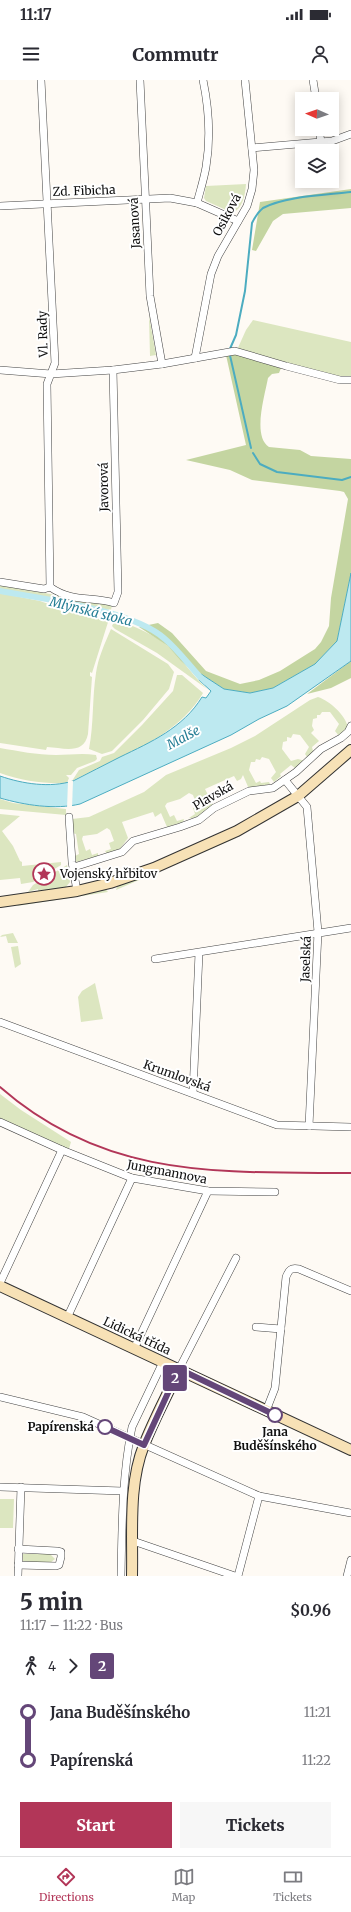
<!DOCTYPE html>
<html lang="en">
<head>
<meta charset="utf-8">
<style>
	:root { --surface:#fff; --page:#f7f7f7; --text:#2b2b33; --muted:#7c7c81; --line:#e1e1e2; --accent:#b23658 }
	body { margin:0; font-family:Merriweather,serif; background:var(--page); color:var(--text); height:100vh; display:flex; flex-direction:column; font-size:15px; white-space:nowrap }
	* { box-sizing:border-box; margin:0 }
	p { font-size:13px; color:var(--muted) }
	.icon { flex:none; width:22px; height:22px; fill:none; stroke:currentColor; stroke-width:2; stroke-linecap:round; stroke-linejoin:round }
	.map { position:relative; height:1496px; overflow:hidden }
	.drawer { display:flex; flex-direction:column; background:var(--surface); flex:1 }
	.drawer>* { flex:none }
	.badge { padding:0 8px; border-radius:3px; font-size:14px; line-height:26px }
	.needle { width:26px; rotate:272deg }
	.controls { position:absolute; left:295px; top:12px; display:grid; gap:8px }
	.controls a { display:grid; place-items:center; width:44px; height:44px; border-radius:0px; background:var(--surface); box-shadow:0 2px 10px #0003; font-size:20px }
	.map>.badge { position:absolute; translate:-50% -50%; box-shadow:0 0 0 2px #fff }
	.legs { display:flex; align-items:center; gap:6px; height:44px; padding:0 20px; font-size:13px }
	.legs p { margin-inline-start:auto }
	.headline { display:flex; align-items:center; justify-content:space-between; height:68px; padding:0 20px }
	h1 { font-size:22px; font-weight:800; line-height:30px }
	.cta { display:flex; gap:8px; margin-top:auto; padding:8px 20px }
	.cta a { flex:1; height:46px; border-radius:0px; background:var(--accent); color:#fff; font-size:16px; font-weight:800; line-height:46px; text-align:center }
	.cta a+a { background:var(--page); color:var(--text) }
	ul { padding:0 20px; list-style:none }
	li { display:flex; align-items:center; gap:14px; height:48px; font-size:15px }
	li i { display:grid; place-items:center; width:6px; height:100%; margin:0 5px; background:currentColor }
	li i::after { content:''; width:10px; height:10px; margin:-5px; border:3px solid; border-radius:50%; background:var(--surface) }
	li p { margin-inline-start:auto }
	li:first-child i { background:linear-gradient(#0000 50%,currentColor 0) }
	li:last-child i { background:linear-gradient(currentColor 50%,#0000 0) }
	.status { display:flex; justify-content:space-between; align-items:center; height:28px; padding:0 20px; background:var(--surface); direction:ltr }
	.status svg { height:11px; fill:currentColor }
	header { display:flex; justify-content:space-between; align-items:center; height:52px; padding:0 20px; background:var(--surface); font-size:18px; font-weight:800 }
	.dock { display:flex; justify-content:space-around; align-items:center; height:56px; border-top:1px solid var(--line); background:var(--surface); font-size:11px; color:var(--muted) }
	.dock a { display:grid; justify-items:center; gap:2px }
	.dock .on { color:var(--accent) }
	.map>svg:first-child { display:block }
	.green { fill:#dce6c0 }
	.forest { fill:#c4d5a1 }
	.water { fill:#bde9f0; stroke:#4cacc0 }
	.pier { fill:#fefaf4 }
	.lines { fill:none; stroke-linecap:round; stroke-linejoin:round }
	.stream { stroke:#4cacc0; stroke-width:2 }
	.canal { stroke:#bde9f0; stroke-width:6 }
	.street-casing { stroke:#434343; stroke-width:8 }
	.secondary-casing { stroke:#323232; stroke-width:12 }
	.street { stroke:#fff; stroke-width:7 }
	.secondary { stroke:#f7e1b6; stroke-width:10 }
	.rail { stroke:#b23658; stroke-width:2 }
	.line-1-casing { stroke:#fff; stroke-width:9 }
	.line-1 { stroke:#644678; stroke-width:6 }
	.stop-1-dot { fill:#fff; stroke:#644678; stroke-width:2 }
	.labels { text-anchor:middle; stroke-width:4; stroke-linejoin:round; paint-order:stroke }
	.street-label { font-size:12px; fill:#101010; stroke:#fff }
	.poi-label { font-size:12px; fill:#101010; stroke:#fff; text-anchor:start }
	.stop-label { font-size:12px; font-weight:bold; fill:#101010; stroke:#fff; text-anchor:end }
	.water-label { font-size:13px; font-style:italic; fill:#257e95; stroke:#fff }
</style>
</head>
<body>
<div class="status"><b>11:17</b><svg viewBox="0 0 49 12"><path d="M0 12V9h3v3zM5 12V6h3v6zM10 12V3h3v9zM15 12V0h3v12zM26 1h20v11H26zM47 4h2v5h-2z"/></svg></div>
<header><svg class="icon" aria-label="menu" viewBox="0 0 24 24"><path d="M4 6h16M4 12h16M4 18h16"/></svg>Commutr<svg class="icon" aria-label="person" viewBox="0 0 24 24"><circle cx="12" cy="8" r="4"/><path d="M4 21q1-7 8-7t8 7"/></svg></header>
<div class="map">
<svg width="351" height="1496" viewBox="0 0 351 1496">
	<rect width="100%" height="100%" fill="#fefaf4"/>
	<g class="green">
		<path d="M246,104C245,116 243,127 233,133L206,121L204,118L206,106Z"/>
		<path d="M149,236L156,275L150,276Z"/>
		<path d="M253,240L351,262V298L342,297L237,270L246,250Z"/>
		<path d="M0,505L112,525L111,530L0,510Z"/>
		<path d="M0,513L40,521L60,528L109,539L92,593L90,592V596L92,597L88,654C84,675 64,668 47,667L46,670L0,663Z"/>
		<path d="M117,540C134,546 155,555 169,567C183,580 193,596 207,609L157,573L115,549L112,546L114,542Z"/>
		<path d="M111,549L168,584L174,592L169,609L143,640L112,671L102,674L89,669C94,644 92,618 96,593C98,578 105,563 111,549Z"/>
		<path d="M177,595H182L203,613C177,658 117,678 72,701L79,690L100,681L102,677L114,673L142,645L173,611Z"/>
		<path d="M318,617C330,621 345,635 348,647L339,656L335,651L339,644L330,632H322L320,635H317V638L313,639L312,646L314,650L311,653L319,661L312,667L313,671L308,678L305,674L309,667L300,655L293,654L291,658L287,657V661L283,662L282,669L291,681L298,679L305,681L295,688L291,685L280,694L281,696L274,702L271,698L276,692L269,679L262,677L260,680L256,679L255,682H251L249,690L256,703L260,701L261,703L269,702L270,704L249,709L243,695L241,699L237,701L234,696L205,709L213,725C206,730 197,740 189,738L195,734L193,728L197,726L193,715L189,713L180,719L167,723L165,726L170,737L174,735L177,741L184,739L183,742L167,747L161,733L155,737L153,732L122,742L128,758L119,770L107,774L105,771L111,769L109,763L114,761L110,750L107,748L97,754L83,756L82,759L86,771L90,769L92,775L98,773V776L76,782L75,776L79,774L76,754L72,753V739L89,737L144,712L166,695L231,668L255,656L310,620Z"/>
		<path d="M0,668C18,671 37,675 56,675C69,675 82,673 96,675L97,679L95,681L77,688L71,695H66L69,698L67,703C44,704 22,701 0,693Z"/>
		<path d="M0,719L13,723L66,729V735L0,729Z"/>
		<path d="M0,734L20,736L2,751L13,766L20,781L22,782V786L61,782V785L33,802L21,804L20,798L0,800Z"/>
		<path d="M232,757L236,758L116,810L118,804Z"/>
		<path d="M67,785L70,802L65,808L38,811V809L28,812L33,805Z"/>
		<path d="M104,807L108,812L17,826L20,823Z"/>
		<path d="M13,853L18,863H8L6,856L0,857L2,855Z"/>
		<path d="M18,866L21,884L15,888L11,867Z"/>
		<path d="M95,903L103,939L81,942L78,917L82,911Z"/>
		<path d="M0,1014L21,1030L71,1062L68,1072L0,1039Z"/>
		<path d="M0,1419H14L13,1448H0Z"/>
		<path d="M23,1474H50L55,1479L50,1483H23Z"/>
	</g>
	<g class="forest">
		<path d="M351,109V128L283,134L273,141L256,171L252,170L260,122Z"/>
		<path d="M234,273L281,288L279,293L272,294L268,298C265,315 252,356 269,367L300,370L311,376L351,379V493L337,561L315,584L273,608L250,613L224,609L201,594L200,597L181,581L168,566L139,547L158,543L172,553L206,591L240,604L259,600L280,591L307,574L315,569L321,562L329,546L331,518L348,419L344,412L340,411L252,400L230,390L186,380L246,365L226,275Z"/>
		<path d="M351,581V598L331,608L307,614Z"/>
	</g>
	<path class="water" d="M351,493V581L287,626L259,639L231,655L80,724C55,730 24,725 0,718V696C23,704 50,708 73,701C89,693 104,685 120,677C151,662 183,648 202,617L206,618L211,611L199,600L201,594L224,609L250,613L273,608L315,584L337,561Z"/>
	<path class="pier" d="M68,701H73L72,728L67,729Z"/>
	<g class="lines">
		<g class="stream">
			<path d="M251,368L229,271L236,255L245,211L252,143C255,137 258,132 263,128C285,116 326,115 351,112"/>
			<path d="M253,373L260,384L277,392L342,400L351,397"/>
		</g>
		<path class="canal" d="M0,511C44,519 133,530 165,559C178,570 189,585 200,597L206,602"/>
		<g class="street-casing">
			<g id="street">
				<path d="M41,0L55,283L47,304L50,507"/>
				<path d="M140,0L150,216L162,284"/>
				<path d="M313,0L316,19"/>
				<path d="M319,49L321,62"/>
				<path d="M252,68L332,61L351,54"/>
				<path d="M197,123C200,111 204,99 206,87C211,57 209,29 203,0"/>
				<path d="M0,126L170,118L197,123L238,141"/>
				<path d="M195,278L211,194L218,176L247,126L252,109L254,90L245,0"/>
				<path d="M0,290L51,294L113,290L162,284L235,271L286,286L340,300H351"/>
				<path d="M0,502L44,509L50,507"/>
				<path d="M50,507C73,523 91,516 114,523L118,512L113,290"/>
				<path d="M285,700L307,727L318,852L309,1046"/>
				<path d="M69,737L72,782L77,811"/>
				<path d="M74,787L122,772L133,761L180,747L199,740L214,728L249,711L273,708L296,692L321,669L341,658L348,652L351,646"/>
				<path d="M155,879L351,848"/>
				<path d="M0,942L277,1045L351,1047"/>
				<path d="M193,1013L199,873"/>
				<path d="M0,1042L62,1070L132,1098L208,1111L275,1112"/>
				<path d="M0,1203L62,1070"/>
				<path d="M67,1238L132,1098"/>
				<path d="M256,1247L281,1249"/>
				<path d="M134,1269L208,1111"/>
				<path d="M179,1289L236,1178"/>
				<path d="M0,1317L83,1337L259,1416L351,1433"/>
				<path d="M266,1331L275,1308L286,1197C289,1190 291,1187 299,1189L351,1211"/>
				<path d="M0,1407L123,1411"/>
				<path d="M133,1461L235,1496"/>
				<path d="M18,1485L56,1486L59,1485L61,1477V1472L57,1471L18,1469"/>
				<path d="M18,1496L21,1407"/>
				<path d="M121,1496C122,1446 122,1396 132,1347L163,1282"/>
				<path d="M238,1496L259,1416"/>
				<path d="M347,1496L351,1480"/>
			</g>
		</g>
		<g class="secondary-casing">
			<g id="secondary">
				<path d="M0,822L77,811L110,803L154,788L237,751L298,716L351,670"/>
				<path d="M0,1206L351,1370"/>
				<path d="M132,1496C133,1453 128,1405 144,1365C154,1339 168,1314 179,1289"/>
			</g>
		</g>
		<use href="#street" class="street"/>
		<use href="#secondary" class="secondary"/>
		<path class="rail" d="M0,1007C106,1100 220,1092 351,1093"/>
	</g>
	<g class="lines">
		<g class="line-1-casing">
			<path id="line-1" d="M105,1347L144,1365L179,1289L275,1335"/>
		</g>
		<use href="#line-1" class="line-1"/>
	</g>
	<defs>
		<g id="sight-ring" transform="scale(1.15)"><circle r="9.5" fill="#fff" stroke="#b23658" stroke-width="1.5"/><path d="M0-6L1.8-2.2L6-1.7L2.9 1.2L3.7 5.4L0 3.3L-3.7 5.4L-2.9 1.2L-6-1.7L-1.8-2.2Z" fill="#b23658"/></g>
	</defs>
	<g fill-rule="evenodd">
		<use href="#sight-ring" x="44" y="794"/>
	</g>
	<g class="stop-1-dot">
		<circle cx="275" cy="1335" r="7"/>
		<circle cx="105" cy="1347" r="7"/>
	</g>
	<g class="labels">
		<g class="street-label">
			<text transform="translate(84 111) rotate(-2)" y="4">Zd. Fibicha</text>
			<text transform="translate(227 135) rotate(-62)" y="4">Osiková</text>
			<text transform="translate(135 143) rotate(-93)" y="4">Jasanová</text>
			<text transform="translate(43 254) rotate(-92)" y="4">Vl. Rady</text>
			<text transform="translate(104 407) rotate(-91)" y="4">Javorová</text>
			<text transform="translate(213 716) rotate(-30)" y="4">Plavská</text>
			<text transform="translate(306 879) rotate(-88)" y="4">Jaselská</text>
			<text transform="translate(177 996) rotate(20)" y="4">Krumlovská</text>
			<text transform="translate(167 1092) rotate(11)" y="4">Jungmannova</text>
			<text transform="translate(137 1256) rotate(25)" y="4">Lidická třída</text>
		</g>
		<g class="poi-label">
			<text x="60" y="798">Vojenský hřbitov</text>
		</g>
		<g class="stop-label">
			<text x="94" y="1351">Papírenská</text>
			<text x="275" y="1356" text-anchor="middle">Jana<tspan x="275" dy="14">Buděšínského</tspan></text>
		</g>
		<g class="water-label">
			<text transform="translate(91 531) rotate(14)" y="5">Mlýnská stoka</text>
			<text transform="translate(183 657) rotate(-28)" y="5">Malše</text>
		</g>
	</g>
</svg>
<div class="controls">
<a><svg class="needle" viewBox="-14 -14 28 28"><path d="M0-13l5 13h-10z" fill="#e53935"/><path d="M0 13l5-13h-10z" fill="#7c7c81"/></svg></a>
<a><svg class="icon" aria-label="layers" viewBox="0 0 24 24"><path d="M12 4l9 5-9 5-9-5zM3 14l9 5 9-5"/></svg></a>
</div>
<b class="badge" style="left:175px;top:1298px;background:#644678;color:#fff">2</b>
</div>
<section class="drawer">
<div class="headline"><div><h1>5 min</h1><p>11:17 – 11:22 · Bus</p></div><b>$0.96</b></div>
<div class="legs"><svg class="icon" aria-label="walk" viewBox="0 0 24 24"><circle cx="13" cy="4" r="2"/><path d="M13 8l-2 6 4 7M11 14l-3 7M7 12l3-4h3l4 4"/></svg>4<svg class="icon" aria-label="forward" viewBox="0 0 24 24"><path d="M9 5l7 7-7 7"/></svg><b class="badge" style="background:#644678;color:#fff">2</b></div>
<ul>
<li><i style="color:#644678"></i><b>Jana Buděšínského</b><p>11:21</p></li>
<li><i style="color:#644678"></i><b>Papírenská</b><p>11:22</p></li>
</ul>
<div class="cta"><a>Start</a><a>Tickets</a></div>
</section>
<nav class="dock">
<a class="on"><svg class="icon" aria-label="directions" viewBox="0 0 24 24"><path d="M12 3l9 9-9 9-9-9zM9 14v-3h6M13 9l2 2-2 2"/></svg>Directions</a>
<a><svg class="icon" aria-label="map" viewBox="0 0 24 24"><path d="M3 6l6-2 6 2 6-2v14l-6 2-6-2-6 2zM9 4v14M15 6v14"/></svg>Map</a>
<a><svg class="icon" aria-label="tickets" viewBox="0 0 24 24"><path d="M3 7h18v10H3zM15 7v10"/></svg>Tickets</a>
</nav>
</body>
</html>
